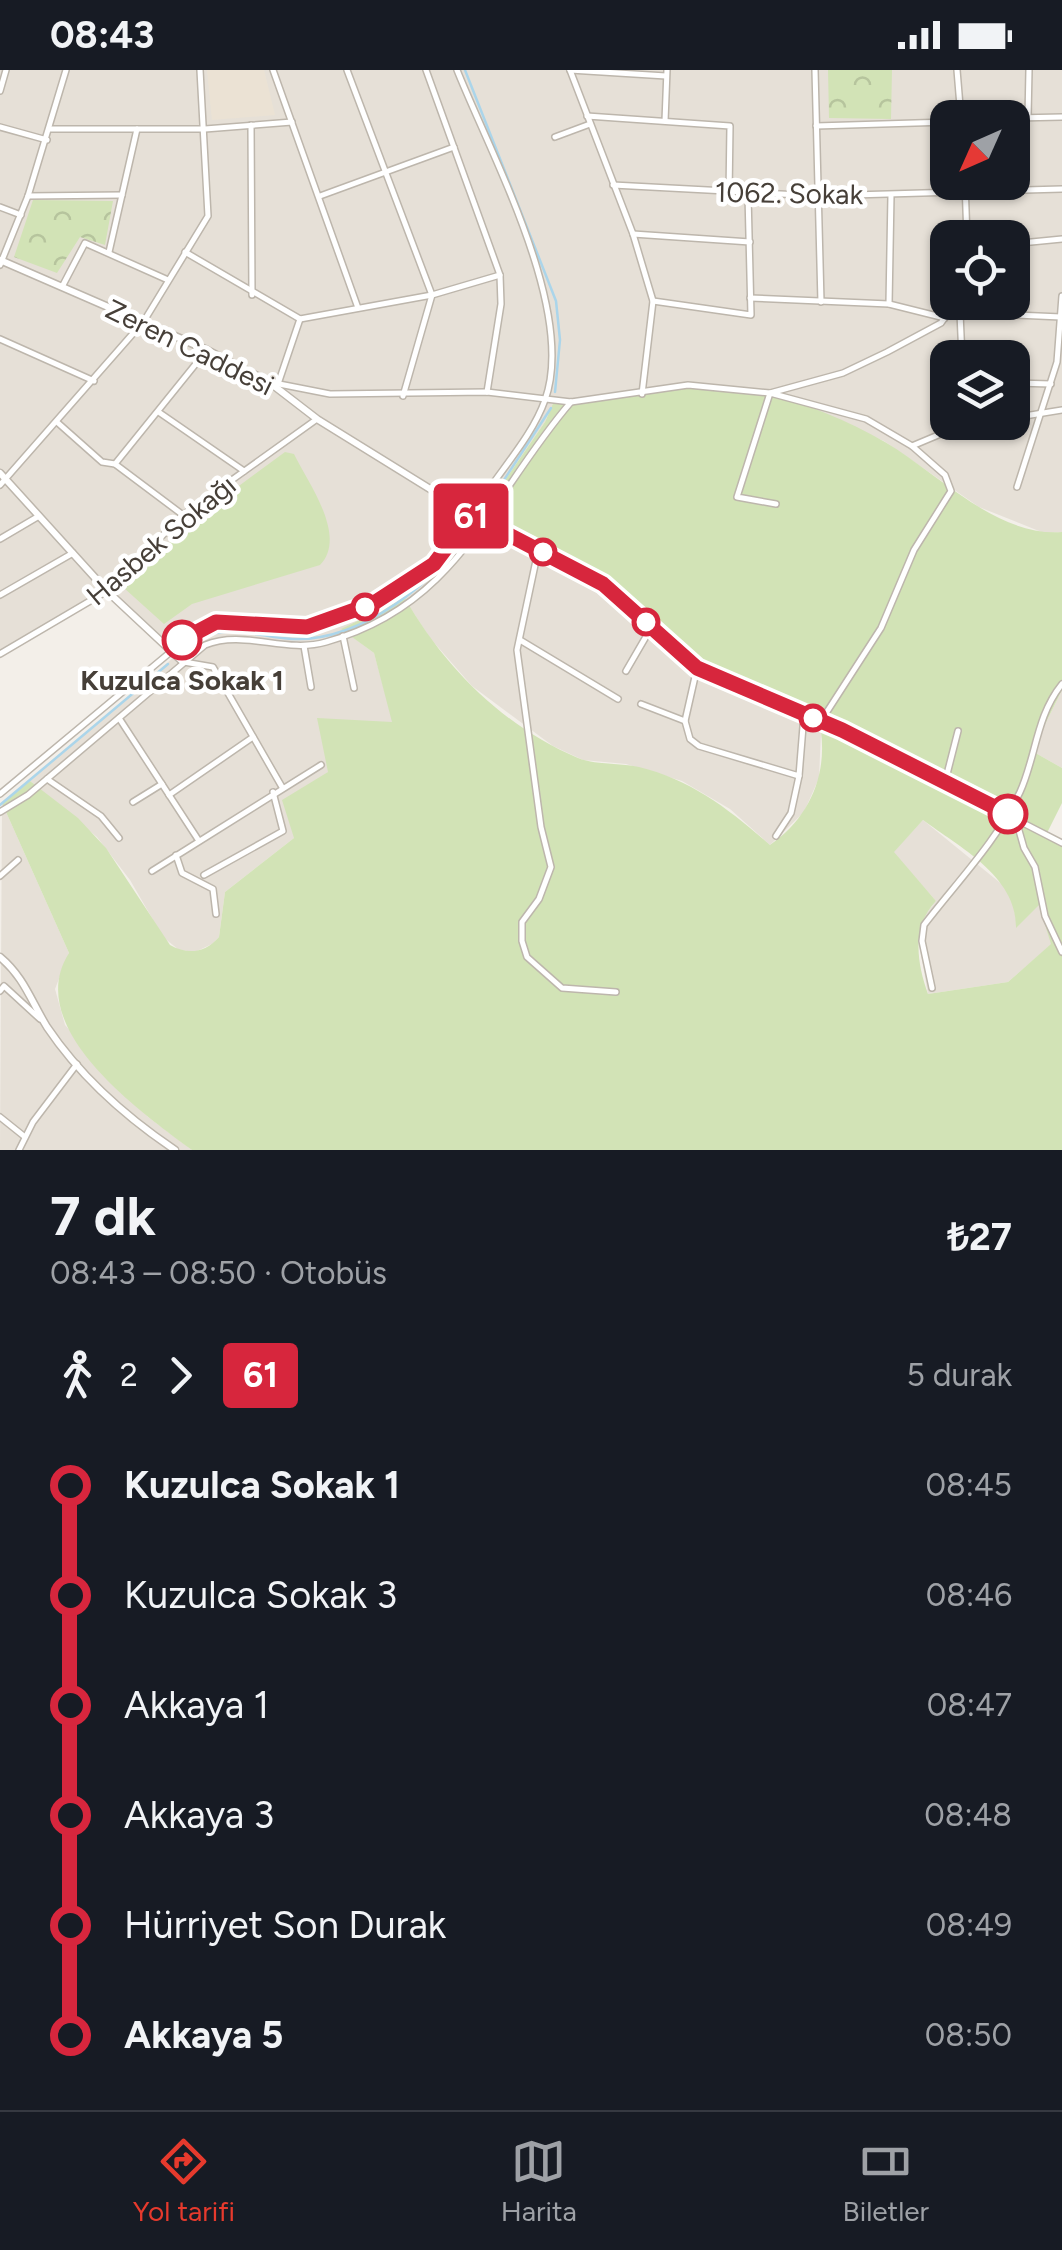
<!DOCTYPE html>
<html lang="tr">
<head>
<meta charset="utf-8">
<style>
	:root { --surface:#171b24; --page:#242831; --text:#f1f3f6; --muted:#9ea1a6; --line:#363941; --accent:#e63a2d }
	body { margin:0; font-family:Figtree,sans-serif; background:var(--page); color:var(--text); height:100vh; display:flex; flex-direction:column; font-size:38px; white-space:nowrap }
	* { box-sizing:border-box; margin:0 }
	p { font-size:32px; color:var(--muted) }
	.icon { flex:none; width:55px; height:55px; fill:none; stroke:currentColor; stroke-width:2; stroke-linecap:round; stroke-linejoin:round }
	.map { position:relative; height:1080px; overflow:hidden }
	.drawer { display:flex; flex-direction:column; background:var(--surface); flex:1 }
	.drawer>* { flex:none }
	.badge { padding:0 20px; border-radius:8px; font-size:35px; line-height:65px }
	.needle { width:65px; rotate:225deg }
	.buttons { position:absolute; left:930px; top:30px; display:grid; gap:20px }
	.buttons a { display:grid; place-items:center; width:100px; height:100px; border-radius:20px; background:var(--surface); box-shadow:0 2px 8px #0004; font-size:50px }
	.map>.badge { position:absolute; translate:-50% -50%; box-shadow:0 0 0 5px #fff }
	.legs { display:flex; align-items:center; gap:15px; height:110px; padding:0 50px; font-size:32px }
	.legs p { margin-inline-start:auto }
	.overview { display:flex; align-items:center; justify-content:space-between; height:170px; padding:0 50px }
	h1 { font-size:55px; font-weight:700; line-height:75px }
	ul { padding:0 50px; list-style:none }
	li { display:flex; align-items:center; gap:35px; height:110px; font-size:38px }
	li i { display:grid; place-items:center; width:15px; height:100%; margin:0 12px; background:currentColor }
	li i::after { content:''; width:25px; height:25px; margin:-12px; border:8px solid; border-radius:50%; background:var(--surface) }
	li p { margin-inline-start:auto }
	li:first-child i { background:linear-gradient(#0000 50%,currentColor 0) }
	li:last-child i { background:linear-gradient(currentColor 50%,#0000 0) }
	.status { display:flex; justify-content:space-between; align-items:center; height:70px; padding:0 50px; background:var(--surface); direction:ltr }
	.status svg { height:28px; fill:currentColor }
	.menu { display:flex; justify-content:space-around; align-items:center; height:140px; border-top:2px solid var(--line); background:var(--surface); font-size:28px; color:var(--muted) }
	.menu a { display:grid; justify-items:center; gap:5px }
	.menu .active { color:var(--accent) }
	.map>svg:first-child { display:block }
	.residential { fill:#e6e0d7; fill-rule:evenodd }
	.education { fill:#ebe2d4 }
	.grass { fill:#d2e3b6; fill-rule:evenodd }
	.forest { fill:url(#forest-crowns) }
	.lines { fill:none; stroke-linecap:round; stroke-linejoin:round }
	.stream { stroke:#abd5ea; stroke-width:2.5 }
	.minor-casing { stroke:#bdb6ac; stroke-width:8 }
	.tertiary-casing { stroke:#bdb6ac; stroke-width:9 }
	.minor { stroke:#fff; stroke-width:5 }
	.tertiary { stroke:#fff; stroke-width:6 }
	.line-1-casing { stroke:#fff; stroke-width:22 }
	.line-1 { stroke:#d7263d; stroke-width:15 }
	.stop-1-dot { fill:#fff; stroke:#d7263d; stroke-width:5 }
	.labels { text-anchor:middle; stroke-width:9; stroke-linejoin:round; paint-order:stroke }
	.street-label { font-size:28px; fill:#463f38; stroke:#fff }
	.stop-label { font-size:28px; font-weight:bold; fill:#463f38; stroke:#fff }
</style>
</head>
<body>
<div class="status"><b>08:43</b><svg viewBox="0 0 49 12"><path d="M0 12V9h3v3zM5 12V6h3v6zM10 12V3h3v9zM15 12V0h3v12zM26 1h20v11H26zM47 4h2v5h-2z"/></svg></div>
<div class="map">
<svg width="1062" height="1080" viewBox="0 0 1062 1080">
	<defs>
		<pattern id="forest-crowns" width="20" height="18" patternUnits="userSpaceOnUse" patternTransform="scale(2.5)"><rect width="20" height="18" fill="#d2e3b6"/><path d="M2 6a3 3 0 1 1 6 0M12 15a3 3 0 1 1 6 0" fill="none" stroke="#b6c49d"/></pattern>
	</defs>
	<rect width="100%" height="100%" fill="#f3efe9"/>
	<g class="residential">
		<path d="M0,0H1062V462L1044,463L979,437L884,371L770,323L694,314L584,333L554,331L545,352L481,445L534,466L584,494L628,527L674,574L821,662L819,708L804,742L770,775L730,739L682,711L626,694L583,690L553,676L472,616L430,568L404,528L342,559L374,583L393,652L328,702L294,768L225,822L219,867L212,874L195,882L179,880L163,867L130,810L97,767L30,711L174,587L108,521L0,584ZM948,48H1012V112H948ZM948,168H1012V232H948ZM948,288H1012V352H948Z"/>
		<path d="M1062,620V698L1032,681Z"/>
		<path d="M2,733L69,883L55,919L65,955L148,1047L192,1080H0Z"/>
		<path d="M923,750L1004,816L1013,832L1017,856L1039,834L1052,874L1008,912L928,924L918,868L924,846L936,831L893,782Z"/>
	</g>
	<path class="education" d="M207,0H264L275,45L212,50Z"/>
	<g class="grass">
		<path d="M694,314C758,314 829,340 885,372C938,403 996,467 1062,462V620L1032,681L1062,698V733L1047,763L1062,770V1080H192C139,1041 22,957 69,883L2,733L30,711L78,748L106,778L170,875C188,885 205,883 219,867L225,822L294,768L282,730L328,702L317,648L392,652L374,583L341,559L405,528C444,597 504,657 578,688C596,695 620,693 639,697C692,710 730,740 770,775C808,749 827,707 821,662L674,574L628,527L584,494L534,466L481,445L545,352L554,331L584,333ZM923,750C959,777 1017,806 1016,858L1039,835L1051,874L1008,912L928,924C917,893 911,857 936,831L894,782Z"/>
		<path d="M285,382L294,384C308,413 348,466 320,495L192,534L164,554L124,518L190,452Z"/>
	</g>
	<g class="forest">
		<path d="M828,0H892L891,49L829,48Z"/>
		<path d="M33,130L113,131L105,175L80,167L57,203L14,187Z"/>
	</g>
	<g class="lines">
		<g class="stream">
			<path d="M465,0L556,231L560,270L555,322"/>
			<path d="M485,439L551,338"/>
			<path d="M200,568C231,554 260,567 292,569C362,572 435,512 472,458"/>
			<path d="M0,735L168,594"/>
		</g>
		<g class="minor-casing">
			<g id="minor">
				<path d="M273,0L358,238"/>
				<path d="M347,0L432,225L403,326"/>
				<path d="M426,0L500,205L501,234L487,322"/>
				<path d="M570,0L633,164L653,231L642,324"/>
				<path d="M570,0L666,6"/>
				<path d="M815,0L821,232"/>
				<path d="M957,0L961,48"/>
				<path d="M0,21L6,0"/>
				<path d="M587,46L730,56L729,124"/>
				<path d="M1028,47L1029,0"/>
				<path d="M1012,48L1062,47"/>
				<path d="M665,51L667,0"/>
				<path d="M251,55L252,225"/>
				<path d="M816,56L948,52"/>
				<path d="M0,57L47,70"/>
				<path d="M50,59H205L292,52"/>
				<path d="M555,67L590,54"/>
				<path d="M965,112L967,168"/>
				<path d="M613,115L818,126L1062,119"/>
				<path d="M28,126L122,125"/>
				<path d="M320,126L454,77"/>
				<path d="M0,137L21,145"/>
				<path d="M633,164L750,172"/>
				<path d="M1012,174L1062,169"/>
				<path d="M109,182L137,59"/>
				<path d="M185,182L300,249L432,225L500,205"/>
				<path d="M0,195L28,126L66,0"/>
				<path d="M63,215L85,173L168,210"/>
				<path d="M750,228L889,234L945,248"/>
				<path d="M653,231L751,245L748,125"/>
				<path d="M889,234L891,125"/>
				<path d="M950,242L1061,247"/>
				<path d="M960,243L962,288"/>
				<path d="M0,269L94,311"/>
				<path d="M274,313L330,324L487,322L571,332L688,315L770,323L843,303L887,282L941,253L956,232"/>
				<path d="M1012,313L1051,314"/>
				<path d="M278,314L300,249"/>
				<path d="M160,343L244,401"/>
				<path d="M1012,348L1062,340"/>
				<path d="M58,353L102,392L115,394L183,445"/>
				<path d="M115,394L207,280"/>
				<path d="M0,415L144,251L208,146L200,0"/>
				<path d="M1017,417L1057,292L1062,226"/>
				<path d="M776,434L737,427L770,323L866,349L912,376L962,355L983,352"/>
				<path d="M485,453L603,514L697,598L842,660L1062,773"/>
				<path d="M0,469L39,446"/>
				<path d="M538,481L517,580L541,757L551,797L539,829L522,852V871L527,887L562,918L616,922"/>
				<path d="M0,525L73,483"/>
				<path d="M343,566L354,618"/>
				<path d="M520,570L618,629"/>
				<path d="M304,576L311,617"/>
				<path d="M0,584L107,521L183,445L317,349"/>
				<path d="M184,592L213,597L282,717"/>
				<path d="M697,598L685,651L690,669L699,676L799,706L804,644"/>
				<path d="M626,601L651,558"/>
				<path d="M641,634L685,651"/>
				<path d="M119,648L199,771"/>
				<path d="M821,651L881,558L914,480L951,421L945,405L912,376"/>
				<path d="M47,709L101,746L119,768"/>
				<path d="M945,712L958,661"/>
				<path d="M0,724L197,560C248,538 286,567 344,546C409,522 447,481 485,425C505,395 533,364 545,330C577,242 491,85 457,0"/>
				<path d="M169,725L253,667"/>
				<path d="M133,732L162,714"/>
				<path d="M0,742L28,725L205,575C244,559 285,584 326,572C460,535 489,427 571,332"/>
				<path d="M1016,750L1024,778L1035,797L1045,846L1062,882"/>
				<path d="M776,766L791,743L799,706"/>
				<path d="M176,785L182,803L213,819L216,844"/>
				<path d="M152,801L321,695"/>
				<path d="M204,805L283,761L273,722"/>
				<path d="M0,806L18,790"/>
				<path d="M932,918L922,871L924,855C957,812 997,771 1020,722C1036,687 1036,646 1062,614"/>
				<path d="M0,921L4,916L40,949"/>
				<path d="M0,1047L25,1067"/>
				<path d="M19,1080L33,1052L77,994"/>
			</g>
		</g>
		<g class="tertiary-casing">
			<g id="tertiary">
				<path d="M0,190L207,280L269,312L317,349L485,453"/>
				<path d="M0,403L107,521L183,592"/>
				<path d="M0,887C24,907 31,931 47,957C80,1006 126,1047 175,1080"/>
			</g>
		</g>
		<use href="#minor" class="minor"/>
		<use href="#tertiary" class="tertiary"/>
	</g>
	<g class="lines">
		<g class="line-1-casing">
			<path id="line-1" d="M182,570L216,552L307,557L374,533L434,494L471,445L603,514L697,598L842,660L1008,744"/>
		</g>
		<use href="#line-1" class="line-1"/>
	</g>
	<g class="stop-1-dot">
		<circle cx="543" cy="482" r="12"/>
		<circle cx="365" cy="537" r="12"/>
		<circle cx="646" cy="552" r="12"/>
		<circle cx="182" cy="570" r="18"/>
		<circle cx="813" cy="648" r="12"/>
		<circle cx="1008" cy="744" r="18"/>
	</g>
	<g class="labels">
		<g class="street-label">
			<text transform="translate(789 123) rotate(1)" y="10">1062. Sokak</text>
			<text transform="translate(190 277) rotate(26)" y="10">Zeren Caddesi</text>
			<text transform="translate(161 470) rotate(-40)" y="10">Hasbek Sokağı</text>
		</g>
		<g class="stop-label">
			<text x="182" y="620">Kuzulca Sokak 1</text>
		</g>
	</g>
</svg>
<div class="buttons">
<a><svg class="needle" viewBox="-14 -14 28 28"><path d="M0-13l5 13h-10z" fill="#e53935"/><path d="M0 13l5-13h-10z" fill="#9ea1a6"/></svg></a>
<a><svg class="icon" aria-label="locate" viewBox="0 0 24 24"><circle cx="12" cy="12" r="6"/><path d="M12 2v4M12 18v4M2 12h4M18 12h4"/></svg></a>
<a><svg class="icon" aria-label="layers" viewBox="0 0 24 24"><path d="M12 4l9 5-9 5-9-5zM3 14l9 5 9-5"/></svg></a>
</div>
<b class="badge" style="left:471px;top:446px;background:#d7263d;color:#fff">61</b>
</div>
<section class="drawer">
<div class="overview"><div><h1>7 dk</h1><p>08:43 – 08:50 · Otobüs</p></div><b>₺27</b></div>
<div class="legs"><svg class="icon" aria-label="walk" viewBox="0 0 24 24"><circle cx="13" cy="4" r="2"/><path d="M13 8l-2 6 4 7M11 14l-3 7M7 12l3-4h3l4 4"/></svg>2<svg class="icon" aria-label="forward" viewBox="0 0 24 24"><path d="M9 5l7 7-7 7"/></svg><b class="badge" style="background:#d7263d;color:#fff">61</b><p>5 durak</p></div>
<ul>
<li><i style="color:#d7263d"></i><b>Kuzulca Sokak 1</b><p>08:45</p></li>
<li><i style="color:#d7263d"></i><span>Kuzulca Sokak 3</span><p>08:46</p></li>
<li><i style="color:#d7263d"></i><span>Akkaya 1</span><p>08:47</p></li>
<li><i style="color:#d7263d"></i><span>Akkaya 3</span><p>08:48</p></li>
<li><i style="color:#d7263d"></i><span>Hürriyet Son Durak</span><p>08:49</p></li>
<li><i style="color:#d7263d"></i><b>Akkaya 5</b><p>08:50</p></li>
</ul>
</section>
<nav class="menu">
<a class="active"><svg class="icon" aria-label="directions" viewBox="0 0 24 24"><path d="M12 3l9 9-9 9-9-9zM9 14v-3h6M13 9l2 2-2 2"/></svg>Yol tarifi</a>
<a><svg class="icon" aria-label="map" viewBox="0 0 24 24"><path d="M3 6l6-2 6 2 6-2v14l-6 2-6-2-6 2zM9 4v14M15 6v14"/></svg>Harita</a>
<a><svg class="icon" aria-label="tickets" viewBox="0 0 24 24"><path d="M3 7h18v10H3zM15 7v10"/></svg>Biletler</a>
</nav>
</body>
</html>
